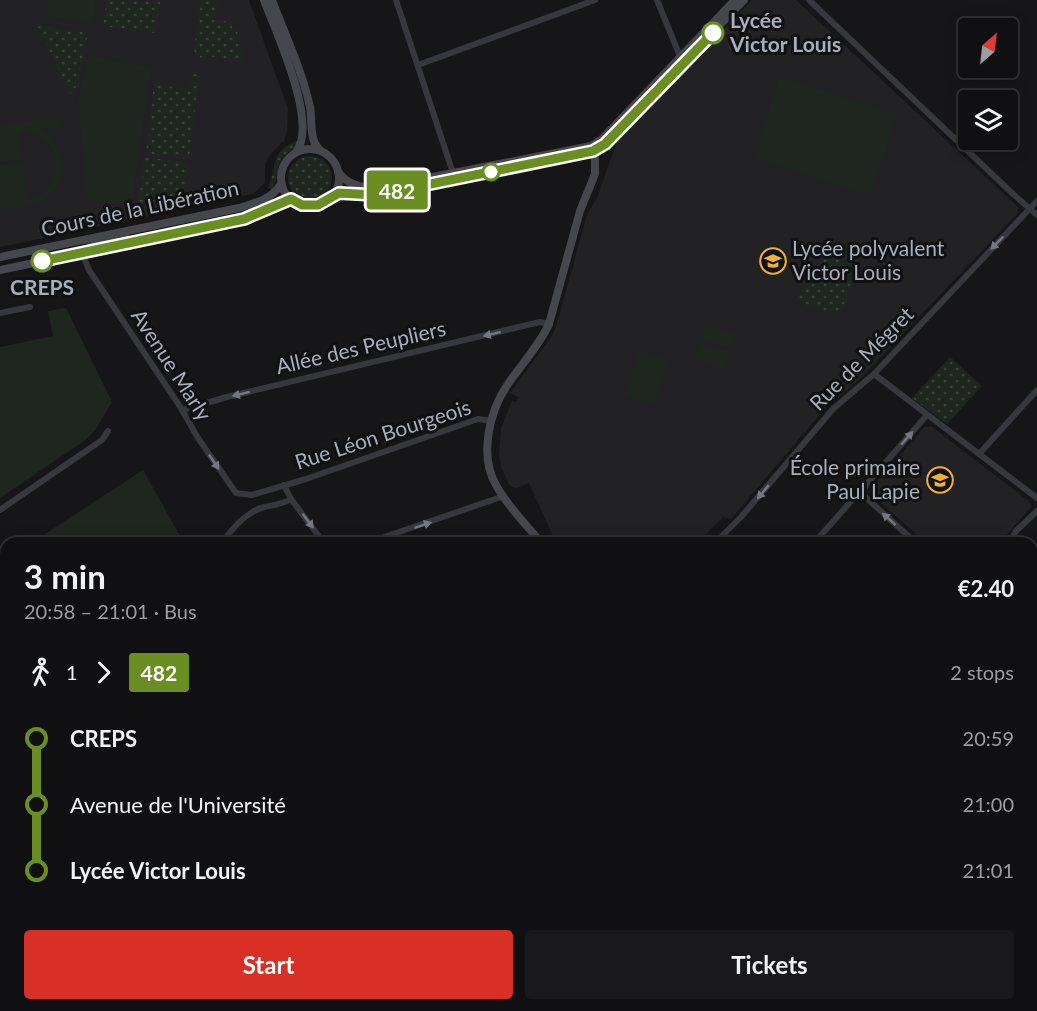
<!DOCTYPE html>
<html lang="en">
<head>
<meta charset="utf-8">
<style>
	:root { --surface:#101012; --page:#19191b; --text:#f1f3f6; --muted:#9c9d9f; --line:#303032; --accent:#d93025 }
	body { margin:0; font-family:Lato,sans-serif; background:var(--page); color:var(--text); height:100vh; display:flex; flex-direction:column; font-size:22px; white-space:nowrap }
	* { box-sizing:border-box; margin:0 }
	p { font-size:20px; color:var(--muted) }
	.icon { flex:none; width:33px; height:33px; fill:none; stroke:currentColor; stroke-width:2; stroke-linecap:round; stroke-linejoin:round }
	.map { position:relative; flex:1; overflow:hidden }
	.side { position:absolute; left:0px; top:537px; width:1038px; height:474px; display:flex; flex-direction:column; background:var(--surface); border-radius:18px 18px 0 0; box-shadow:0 3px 15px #0003,0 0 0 2px var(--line) }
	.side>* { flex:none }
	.badge { padding:0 12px; border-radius:4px; font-size:21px; line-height:39px }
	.needle { width:39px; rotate:28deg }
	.buttons { position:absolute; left:958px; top:18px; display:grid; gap:12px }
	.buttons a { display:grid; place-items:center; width:60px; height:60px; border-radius:6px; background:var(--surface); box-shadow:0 3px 15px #0003,0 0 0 2px var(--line); font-size:30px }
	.map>.badge { position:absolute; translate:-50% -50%; box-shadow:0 0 0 3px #fff }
	.legs { display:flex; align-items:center; gap:9px; height:66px; padding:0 24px; font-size:20px }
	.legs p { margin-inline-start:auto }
	.overview { display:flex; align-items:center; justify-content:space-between; height:102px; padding:0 24px }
	h1 { font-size:33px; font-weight:700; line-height:45px }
	.action { display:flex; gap:12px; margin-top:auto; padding:12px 24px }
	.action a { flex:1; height:69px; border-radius:6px; background:var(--accent); color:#fff; font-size:24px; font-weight:700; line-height:69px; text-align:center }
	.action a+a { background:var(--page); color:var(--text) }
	ul { padding:0 24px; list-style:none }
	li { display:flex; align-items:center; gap:21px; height:66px; font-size:22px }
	li i { display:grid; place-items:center; width:9px; height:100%; margin:0 8px; background:currentColor }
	li i::after { content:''; width:15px; height:15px; margin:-8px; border:4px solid; border-radius:50%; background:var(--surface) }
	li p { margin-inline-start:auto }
	li:first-child i { background:linear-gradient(#0000 50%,currentColor 0) }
	li:last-child i { background:linear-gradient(currentColor 50%,#0000 0) }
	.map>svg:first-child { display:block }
	.built { fill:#222225 }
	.grass { fill:url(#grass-dots) }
	.forest { fill:url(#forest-crowns) }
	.park { fill:#1e261f }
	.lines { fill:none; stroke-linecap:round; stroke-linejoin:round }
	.street { stroke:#37383d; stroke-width:6 }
	.secondary { stroke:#45474d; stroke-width:8 }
	.oneway { fill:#757881 }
	.line-1-casing { stroke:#fff; stroke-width:14 }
	.line-1 { stroke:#6b8e23; stroke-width:9 }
	.stop-1-dot { fill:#fff; stroke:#6b8e23; stroke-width:3 }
	.labels { text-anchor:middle; stroke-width:6; stroke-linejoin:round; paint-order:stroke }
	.stop-label { font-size:21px; font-weight:bold; fill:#a8adb8; stroke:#111113; text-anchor:start }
	.street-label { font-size:21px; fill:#a8adb8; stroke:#111113 }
	.poi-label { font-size:21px; fill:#a8adb8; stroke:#111113; text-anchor:start }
</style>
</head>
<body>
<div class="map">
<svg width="1037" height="1011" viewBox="0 0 1037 1011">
	<defs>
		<pattern id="grass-dots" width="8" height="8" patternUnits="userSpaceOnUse" patternTransform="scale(1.5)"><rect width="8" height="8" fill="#1e261f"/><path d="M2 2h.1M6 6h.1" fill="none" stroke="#3c433d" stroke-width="1.8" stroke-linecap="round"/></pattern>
		<pattern id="forest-crowns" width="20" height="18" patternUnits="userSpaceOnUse" patternTransform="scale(1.5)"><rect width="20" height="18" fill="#1e261f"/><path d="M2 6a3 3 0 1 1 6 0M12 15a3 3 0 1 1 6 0" fill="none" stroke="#3c433d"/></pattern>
	</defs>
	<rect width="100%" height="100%" fill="#161618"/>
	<g class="built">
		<path d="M0,0H249L288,109L287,132L284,141L271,153L265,164V183L253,194L0,247Z"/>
		<path d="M752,0H796L1018,207V213L863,376L823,411L731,519L723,517L697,543H556L529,483L517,488L512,487L509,484L501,467L499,455L501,428L512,401L516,402L518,397L510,393L551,337L556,327L587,214L597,198L617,141Z"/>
		<path d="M931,426L1030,502L1031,507L1000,543H926L871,494L872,487L922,430L925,427Z"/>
		<path d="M0,606L6,612V706L0,713Z"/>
		<path d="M145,1005H262L261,1011H151Z"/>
	</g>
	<g class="grass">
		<path d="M107,0L160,2L156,33L103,26Z"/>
		<path d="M201,0H218L216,20L231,22L232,28L237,31L244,61L202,55V58L196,55L194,49Z"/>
		<path d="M37,26L88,33L73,99Z"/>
		<path d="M192,74L199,75L189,159L146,153L154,84L189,89Z"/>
		<path d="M300,140C295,148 287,152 282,159C276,169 278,180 272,189L268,188C277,166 270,149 300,140Z"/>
		<circle cx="310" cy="178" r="22"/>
		<path d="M145,157L188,163L182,209L136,219Z"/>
		<path d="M835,243L861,251L843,309L837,313L831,312L795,301Z"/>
		<path d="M950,357L982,386L947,424L912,398Z"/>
	</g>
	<path class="forest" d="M6,706V891L0,888V713Z"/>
	<g class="park">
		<path d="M48,0H96L93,23L46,17Z"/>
		<path d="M88,55L151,68L132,205L87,201L78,101Z"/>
		<path d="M779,76L897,114L871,194L851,191L755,158Z"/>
		<path d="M61,118V127L40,129C66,147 72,185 41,202C29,209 13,208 0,209V164L23,162L27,200C71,190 61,127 19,132L22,160L0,162V124Z"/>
		<path d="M66,308L112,402L96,429L87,439L0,498V347L53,336L48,311Z"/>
		<path d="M707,324L737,333L731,349L702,340Z"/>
		<path d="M700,344L730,354L725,370L695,360Z"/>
		<path d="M639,351L668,360L654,405L625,396Z"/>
		<path d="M143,470L184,543H42L39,538Z"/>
		<path d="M0,920L6,922V1005H105L111,1011H0Z"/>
		<path d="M320,1005H513L522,1011H338Z"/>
	</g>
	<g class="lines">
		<g class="street">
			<path d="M396,0L454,176"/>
			<path d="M657,0L679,54L684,59"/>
			<path d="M809,0L1013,194L1037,215"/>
			<path d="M418,65L595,0"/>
			<path d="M82,253L89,270L179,405L198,438L236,493L252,495L306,479L478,419L492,421"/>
			<path d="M0,313L30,307"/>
			<path d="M874,374L1037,498"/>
			<path d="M182,410L227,397L540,322L549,324"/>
			<path d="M979,454L1037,390"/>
			<path d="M284,485L291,499L324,543"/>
			<path d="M862,494L916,543"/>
			<path d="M0,510L102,440L108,431"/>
			<path d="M222,543C233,527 246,512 264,507C274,505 283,504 291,499"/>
			<path d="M367,543L504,496"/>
			<path d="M715,543L741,517L833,409L874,374L1037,201"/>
			<path d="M814,543L853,499L862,494L866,485L927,415"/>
			<path d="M1009,543L1016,531L1037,511"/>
			<path d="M1032,648L1037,643"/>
			<path d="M1032,799L1037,802"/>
			<path d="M0,902L6,905"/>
			<path d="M1032,992L1037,987"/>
			<path d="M116,1005L121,1011"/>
			<path d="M671,1005L681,1011"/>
			<path d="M886,1005L895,1011"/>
			<path d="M704,1011L709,1005"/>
			<path d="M1011,1011L1017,1005"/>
		</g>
		<g class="secondary">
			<path d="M264,0C276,32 319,124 296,152"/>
			<path d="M272,0C285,35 302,70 310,107C313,122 308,140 321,151"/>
			<circle cx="310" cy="178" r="29"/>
			<path d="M338,172C348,185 361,188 377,188L591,146L601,140L735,0"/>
			<path d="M333,195L339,193L376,194L575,155L600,148L744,0"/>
			<path d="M84,250L96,244L125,237"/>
			<path d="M0,257L239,208C256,203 272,199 281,184"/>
			<path d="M0,270L244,219L291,199"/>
			<path d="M541,543C526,524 507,506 496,485C479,456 489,411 508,384C521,365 539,346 549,324L580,211L595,174V157L591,146"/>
			<path d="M0,587L6,594"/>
			<path d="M283,1011L284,1005"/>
		</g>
	</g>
	<defs><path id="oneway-solid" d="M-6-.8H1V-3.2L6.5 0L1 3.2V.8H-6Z" transform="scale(1.5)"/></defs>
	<g class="oneway">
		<use href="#oneway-solid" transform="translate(997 243) rotate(134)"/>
		<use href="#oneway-solid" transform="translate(492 334) rotate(167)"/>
		<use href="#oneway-solid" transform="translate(241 394) rotate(166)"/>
		<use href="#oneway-solid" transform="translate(907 438) rotate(-49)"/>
		<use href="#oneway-solid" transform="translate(214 462) rotate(56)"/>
		<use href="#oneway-solid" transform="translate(763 492) rotate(130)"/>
		<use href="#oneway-solid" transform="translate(889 519) rotate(-138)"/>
		<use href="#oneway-solid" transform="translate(308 521) rotate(53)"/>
		<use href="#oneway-solid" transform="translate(423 525) rotate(-18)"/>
	</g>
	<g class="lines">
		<g class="line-1-casing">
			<path id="line-1" d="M42,261L244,219L291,199L302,205H318L339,193L376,195L593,151L605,144L713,33"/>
		</g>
		<use href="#line-1" class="line-1"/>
	</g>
	<defs>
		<g id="school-ring" transform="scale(1.35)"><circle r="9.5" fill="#111113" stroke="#f2b134" stroke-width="1.5"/><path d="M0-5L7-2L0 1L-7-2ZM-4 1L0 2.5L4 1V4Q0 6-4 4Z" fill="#f2b134"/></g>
	</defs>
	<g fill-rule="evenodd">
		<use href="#school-ring" x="773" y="261"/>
		<use href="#school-ring" x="940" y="480"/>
	</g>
	<g class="stop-1-dot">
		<circle cx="713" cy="33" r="10"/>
		<circle cx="491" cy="172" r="8"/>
		<circle cx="42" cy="261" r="10"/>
	</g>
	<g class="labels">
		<g class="stop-label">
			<text x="730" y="28">Lycée<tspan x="730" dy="24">Victor Louis</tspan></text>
			<text x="42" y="295" text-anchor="middle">CREPS</text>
		</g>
		<g class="street-label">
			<text transform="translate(140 209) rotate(-12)" y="7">Cours de la Libération</text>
			<text transform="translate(361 348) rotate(-13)" y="7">Allée des Peupliers</text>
			<text transform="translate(862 359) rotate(-45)" y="7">Rue de Mégret</text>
			<text transform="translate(171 365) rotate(57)" y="7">Avenue Marly</text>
			<text transform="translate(383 435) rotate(-18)" y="7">Rue Léon Bourgeois</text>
		</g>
		<g class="poi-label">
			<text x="792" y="256">Lycée polyvalent<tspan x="792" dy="24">Victor Louis</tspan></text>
			<text x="920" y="475" text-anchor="end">École primaire<tspan x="920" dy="24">Paul Lapie</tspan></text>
		</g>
	</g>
</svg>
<div class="buttons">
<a><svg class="needle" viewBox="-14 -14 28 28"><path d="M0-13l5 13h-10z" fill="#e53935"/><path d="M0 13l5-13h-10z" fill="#9c9d9f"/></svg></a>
<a><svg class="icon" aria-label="layers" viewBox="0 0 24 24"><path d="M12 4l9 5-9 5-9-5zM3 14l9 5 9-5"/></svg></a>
</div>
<b class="badge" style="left:397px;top:190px;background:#6b8e23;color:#fff">482</b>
<section class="side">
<div class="overview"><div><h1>3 min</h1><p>20:58 – 21:01 · Bus</p></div><b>€2.40</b></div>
<div class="legs"><svg class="icon" aria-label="walk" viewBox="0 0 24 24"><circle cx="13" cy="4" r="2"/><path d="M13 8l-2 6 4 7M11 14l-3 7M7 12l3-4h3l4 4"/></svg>1<svg class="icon" aria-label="forward" viewBox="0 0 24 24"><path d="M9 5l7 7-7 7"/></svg><b class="badge" style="background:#6b8e23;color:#fff">482</b><p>2 stops</p></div>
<ul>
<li><i style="color:#6b8e23"></i><b>CREPS</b><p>20:59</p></li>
<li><i style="color:#6b8e23"></i><span>Avenue de l'Université</span><p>21:00</p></li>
<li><i style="color:#6b8e23"></i><b>Lycée Victor Louis</b><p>21:01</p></li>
</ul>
<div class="action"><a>Start</a><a>Tickets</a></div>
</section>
</div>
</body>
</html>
